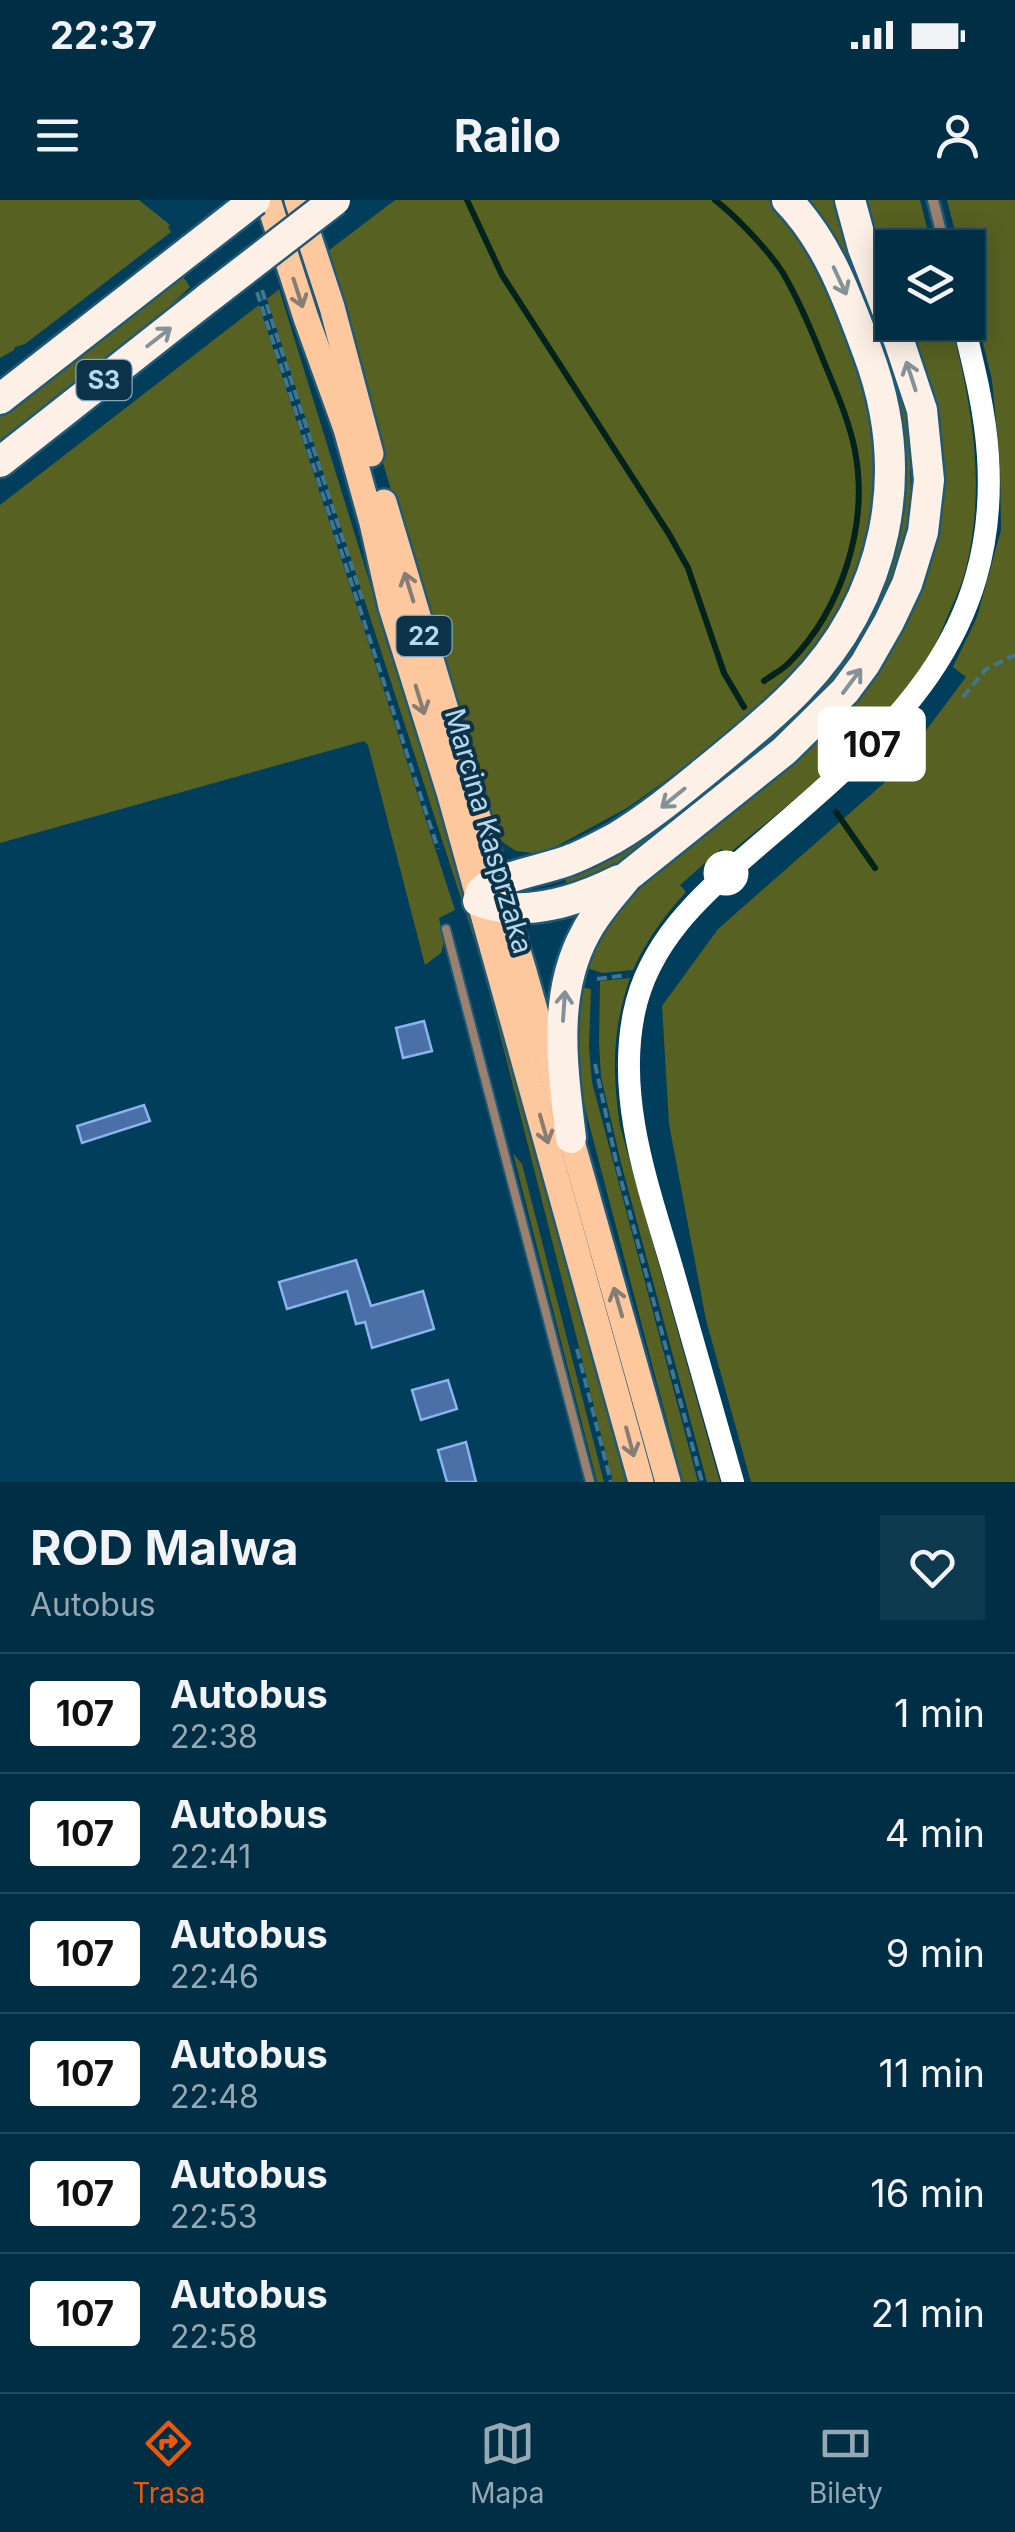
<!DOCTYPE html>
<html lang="pl">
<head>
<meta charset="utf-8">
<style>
	:root { --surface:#002e45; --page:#0e3a50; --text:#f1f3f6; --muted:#95a8b3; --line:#224a5e; --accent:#ea580c }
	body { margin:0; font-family:Inter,sans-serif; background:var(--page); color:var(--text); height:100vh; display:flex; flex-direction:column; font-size:38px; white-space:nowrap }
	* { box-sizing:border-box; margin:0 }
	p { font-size:32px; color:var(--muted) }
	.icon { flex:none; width:55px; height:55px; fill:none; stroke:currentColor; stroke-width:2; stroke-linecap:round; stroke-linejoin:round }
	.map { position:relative; height:1282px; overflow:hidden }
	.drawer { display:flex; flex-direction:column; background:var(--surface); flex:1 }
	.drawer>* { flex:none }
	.badge { padding:0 20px; border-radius:8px; font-size:35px; line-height:65px }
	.tools { position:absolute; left:875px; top:30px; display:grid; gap:20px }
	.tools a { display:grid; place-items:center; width:110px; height:110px; border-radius:0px; background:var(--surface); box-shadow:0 5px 25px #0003,0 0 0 2px var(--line); font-size:50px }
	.map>.badge { position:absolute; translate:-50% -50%; box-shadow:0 0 0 5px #fff }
	.round { display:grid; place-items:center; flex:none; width:105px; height:105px; border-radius:0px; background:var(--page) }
	.headline { display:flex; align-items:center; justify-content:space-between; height:170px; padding:0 30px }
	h1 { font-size:48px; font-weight:700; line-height:75px }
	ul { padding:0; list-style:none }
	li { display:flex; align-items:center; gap:30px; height:120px; padding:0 30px; border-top:2px solid var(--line) }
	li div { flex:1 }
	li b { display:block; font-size:38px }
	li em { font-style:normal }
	li .badge { min-width:110px; font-weight:700; text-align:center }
	.status { display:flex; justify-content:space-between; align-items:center; height:70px; padding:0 50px; background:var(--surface); direction:ltr }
	.status svg { height:28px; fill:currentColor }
	header { display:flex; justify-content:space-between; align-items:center; height:130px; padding:0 30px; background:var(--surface); font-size:45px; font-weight:700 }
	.tabs { display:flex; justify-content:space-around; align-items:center; height:140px; border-top:2px solid var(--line); background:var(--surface); font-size:28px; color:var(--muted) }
	.tabs a { display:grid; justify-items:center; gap:5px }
	.tabs .active { color:var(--accent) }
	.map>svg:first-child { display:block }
	.green { fill:#576122 }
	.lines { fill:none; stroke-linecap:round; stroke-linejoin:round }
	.stream { stroke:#02221c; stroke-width:6 }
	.building { fill:#4b70a7; stroke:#8bb3ef; stroke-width:2.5 }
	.lane-casing { stroke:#215a76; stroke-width:12 }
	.street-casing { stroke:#215a76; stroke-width:15 }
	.primary-casing { stroke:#215a76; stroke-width:30 }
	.highway-casing { stroke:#215a76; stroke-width:35 }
	.path { stroke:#417590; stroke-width:4; stroke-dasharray:10 5; stroke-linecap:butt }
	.lane { stroke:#9c816e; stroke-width:8 }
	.street { stroke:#9c816e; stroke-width:10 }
	.primary { stroke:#fec89f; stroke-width:25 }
	.highway { stroke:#fdf0e6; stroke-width:30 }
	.highway-bridge-casing { stroke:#215a76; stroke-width:35; stroke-linecap:butt }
	.highway-bridge { stroke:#fdf0e6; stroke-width:30 }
	.oneway { stroke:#849297 }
	.oneway2 { stroke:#857e74 }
	.line-casing { stroke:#fff; stroke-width:22 }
	.line { stroke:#fff; stroke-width:15 }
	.stop-dot { fill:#fff; stroke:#fff; stroke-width:5 }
	.labels { text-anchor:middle; stroke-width:8; stroke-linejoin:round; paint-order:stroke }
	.shield { fill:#0c3348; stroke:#83a6bd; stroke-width:2.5 }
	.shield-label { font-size:25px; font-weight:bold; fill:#b6d8ef }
	.street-label { font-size:28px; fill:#b6d8ef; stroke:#0c3348 }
</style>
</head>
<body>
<div class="status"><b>22:37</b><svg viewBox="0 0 49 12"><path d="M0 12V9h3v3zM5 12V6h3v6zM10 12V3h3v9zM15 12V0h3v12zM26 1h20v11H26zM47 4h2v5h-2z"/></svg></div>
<header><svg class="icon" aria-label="menu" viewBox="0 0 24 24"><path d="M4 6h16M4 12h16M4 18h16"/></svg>Railo<svg class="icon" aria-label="person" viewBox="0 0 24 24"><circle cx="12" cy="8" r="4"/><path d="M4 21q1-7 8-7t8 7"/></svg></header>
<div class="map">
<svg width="1015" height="1282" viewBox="0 0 1015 1282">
	<rect width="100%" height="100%" fill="#003e5c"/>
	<g class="green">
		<path d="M0,0H139L170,25L168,27L171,32L25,144L15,147L14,150L0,158Z"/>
		<path d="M395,0H769L779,8L812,56L843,130L868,200L879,252L877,322L858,384L809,460L730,535L627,608L542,654L516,651L501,641L484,607L349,147L328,51Z"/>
		<path d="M802,0H836L892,163L909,226L911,299L905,355L877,423L828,492L765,552L654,640L604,671L568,687L564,676L817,485L903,297Z"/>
		<path d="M861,0H920L932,47L892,48V90Z"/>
		<path d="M947,0H1015V1282H751L706,1120L669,924L662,806L718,729L892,576L966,477L953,467L977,417L1001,330L1000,263L992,180L968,82V48L959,47Z"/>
		<path d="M182,75L190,87L154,122L0,243V217Z"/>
		<path d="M279,89L484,752L479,754L267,99Z"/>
		<path d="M259,105L455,710L439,718L444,742L441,753L425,765L368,545L364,541L0,643V305Z"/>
		<path d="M905,123H951C972,206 987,287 965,372C961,387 954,401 948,415C938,440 925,468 908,489C856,553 790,603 727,655L721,649L680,685L686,692C664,716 646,741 633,770L602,773L584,767L596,738L636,688L876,469L898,437L920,388Z"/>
		<path d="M489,773L543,965L627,1282H613L485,775Z"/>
		<path d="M630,778C612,830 612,872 620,926L720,1282H707L621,963L601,877L599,842L600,781Z"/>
		<path d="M581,787L591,789L589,847L592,882L698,1282H683L587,916L580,887L575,835Z"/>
		<path d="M513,953L522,964L604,1282H597Z"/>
	</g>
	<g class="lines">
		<g class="stream">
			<path d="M467,0L502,75L669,334L688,368L724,473L744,507"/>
			<path d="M715,0C736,16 769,51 783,73C798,99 811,129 822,157C834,187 849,219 855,251C869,325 842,409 789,463C782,470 772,475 764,481"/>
			<path d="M836,612L875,668"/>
		</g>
	</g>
	<g class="building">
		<path d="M424,821L432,851L403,858L396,828Z"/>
		<path d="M144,905L150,921L82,943L77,926Z"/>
		<path d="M356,1060L371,1106L423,1091L434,1129L372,1148L365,1122L356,1124L347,1091L287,1109L279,1082Z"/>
		<path d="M448,1180L457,1209L421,1220L412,1190Z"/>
		<path d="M466,1242L476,1282H447L438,1250Z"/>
	</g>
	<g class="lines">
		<g class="lane-casing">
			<path id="lane" d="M446,729L590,1282"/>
		</g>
		<g class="street-casing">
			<g id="street">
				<path d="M933,0L945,48"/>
				<path d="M733,1282C713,1212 693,1142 673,1071C649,988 616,901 634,813C648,743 700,696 751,652C800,609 853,568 896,519C960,447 994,353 988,256C986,210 974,167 963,122"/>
			</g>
		</g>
		<g class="primary-casing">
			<g id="primary">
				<path d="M268,0L306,118L346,229L372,323L391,407L449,592L641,1282"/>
				<path d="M297,0L332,107L371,254"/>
				<path d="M384,302L524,771L668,1282"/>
			</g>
		</g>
		<g class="highway-casing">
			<g id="highway">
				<path d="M0,199L192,49"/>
				<path d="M0,262L208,98"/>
				<path d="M619,680C577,701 525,719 478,701L481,692L488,686C513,674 541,670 567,661C584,655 600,646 615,638C650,617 681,591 713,565C742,541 772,517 798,490C888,398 913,273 868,153C848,99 828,42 787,0"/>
				<path d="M571,938C563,870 551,795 586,732C597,711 613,694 628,676L784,551L845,491L865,464L889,422L907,384L923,332L929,280L922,210L899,141L863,48L850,0"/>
			</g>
		</g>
		<g class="path">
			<path d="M262,90L364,404"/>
			<path d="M257,92L438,649"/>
			<path d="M963,497L986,469L1015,455"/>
			<path d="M597,779L627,775"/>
			<path d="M595,864L617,965L702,1282"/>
			<path d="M577,1149L611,1282"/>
		</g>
		<use href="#lane" class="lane"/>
		<use href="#street" class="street"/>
		<use href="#primary" class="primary"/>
		<use href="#highway" class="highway"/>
		<g class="highway-bridge-casing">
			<g id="highway-bridge">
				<path d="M192,49L255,0"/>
				<path d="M208,98L335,0"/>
			</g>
		</g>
		<use href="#highway-bridge" class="highway-bridge"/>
	</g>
	<defs><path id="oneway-shaft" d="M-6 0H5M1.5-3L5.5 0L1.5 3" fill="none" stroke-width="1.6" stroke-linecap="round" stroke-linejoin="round" transform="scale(2.5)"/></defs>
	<g class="oneway">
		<use href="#oneway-shaft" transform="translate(840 81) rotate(65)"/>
		<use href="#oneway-shaft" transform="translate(159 137) rotate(-38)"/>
		<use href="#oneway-shaft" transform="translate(911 176) rotate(-108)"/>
		<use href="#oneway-shaft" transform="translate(852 481) rotate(-53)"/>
		<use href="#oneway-shaft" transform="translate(673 598) rotate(141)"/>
		<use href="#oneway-shaft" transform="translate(564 806) rotate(-86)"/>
	</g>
	<g class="oneway2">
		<use href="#oneway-shaft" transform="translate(298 93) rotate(72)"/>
		<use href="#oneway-shaft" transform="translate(409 387) rotate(-107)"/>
		<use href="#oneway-shaft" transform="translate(420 500) rotate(73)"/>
		<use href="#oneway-shaft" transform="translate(544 929) rotate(74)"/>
		<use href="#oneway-shaft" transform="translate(618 1102) rotate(-106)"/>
		<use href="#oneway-shaft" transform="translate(630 1242) rotate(75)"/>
	</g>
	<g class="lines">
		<g class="line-casing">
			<path id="line" d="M733,1282C713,1212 693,1142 673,1071C649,988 616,901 634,813C648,743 700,696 751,652C882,539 1000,447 988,256C985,210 974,167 963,122"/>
		</g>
		<use href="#line" class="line"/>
	</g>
	<circle class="stop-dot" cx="726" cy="673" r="20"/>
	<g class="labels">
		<g class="shield">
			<rect x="76.5" y="160" width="55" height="40" rx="8"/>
			<rect x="396.5" y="416" width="55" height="40" rx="8"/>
		</g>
		<g class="shield-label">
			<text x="104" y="189">S3</text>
			<text x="424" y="445">22</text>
		</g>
		<g class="street-label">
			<text transform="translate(489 631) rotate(74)" y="10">Marcina Kasprzaka</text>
		</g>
	</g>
</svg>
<div class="tools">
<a><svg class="icon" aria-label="layers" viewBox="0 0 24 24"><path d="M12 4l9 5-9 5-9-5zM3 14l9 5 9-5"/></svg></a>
</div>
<b class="badge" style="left:872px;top:544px;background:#fff;color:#111">107</b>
</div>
<section class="drawer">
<div class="headline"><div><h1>ROD Malwa</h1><p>Autobus</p></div><a class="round"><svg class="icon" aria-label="heart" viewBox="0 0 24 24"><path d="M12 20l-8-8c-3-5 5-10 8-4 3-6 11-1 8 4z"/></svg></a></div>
<ul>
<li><span class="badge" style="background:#fff;color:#111">107</span><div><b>Autobus</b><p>22:38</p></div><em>1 min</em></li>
<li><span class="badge" style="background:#fff;color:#111">107</span><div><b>Autobus</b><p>22:41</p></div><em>4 min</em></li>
<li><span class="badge" style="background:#fff;color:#111">107</span><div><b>Autobus</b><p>22:46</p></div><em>9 min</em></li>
<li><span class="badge" style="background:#fff;color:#111">107</span><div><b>Autobus</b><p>22:48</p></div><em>11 min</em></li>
<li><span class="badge" style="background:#fff;color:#111">107</span><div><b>Autobus</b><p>22:53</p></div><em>16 min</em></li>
<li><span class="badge" style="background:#fff;color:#111">107</span><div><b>Autobus</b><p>22:58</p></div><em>21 min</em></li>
</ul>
</section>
<nav class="tabs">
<a class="active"><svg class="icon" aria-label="directions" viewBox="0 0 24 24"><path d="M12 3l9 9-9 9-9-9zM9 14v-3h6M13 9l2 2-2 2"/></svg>Trasa</a>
<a><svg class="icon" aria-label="map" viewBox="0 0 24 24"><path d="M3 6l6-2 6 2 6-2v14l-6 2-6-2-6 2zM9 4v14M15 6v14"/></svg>Mapa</a>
<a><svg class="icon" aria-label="tickets" viewBox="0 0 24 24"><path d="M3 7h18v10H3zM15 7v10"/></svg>Bilety</a>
</nav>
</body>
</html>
